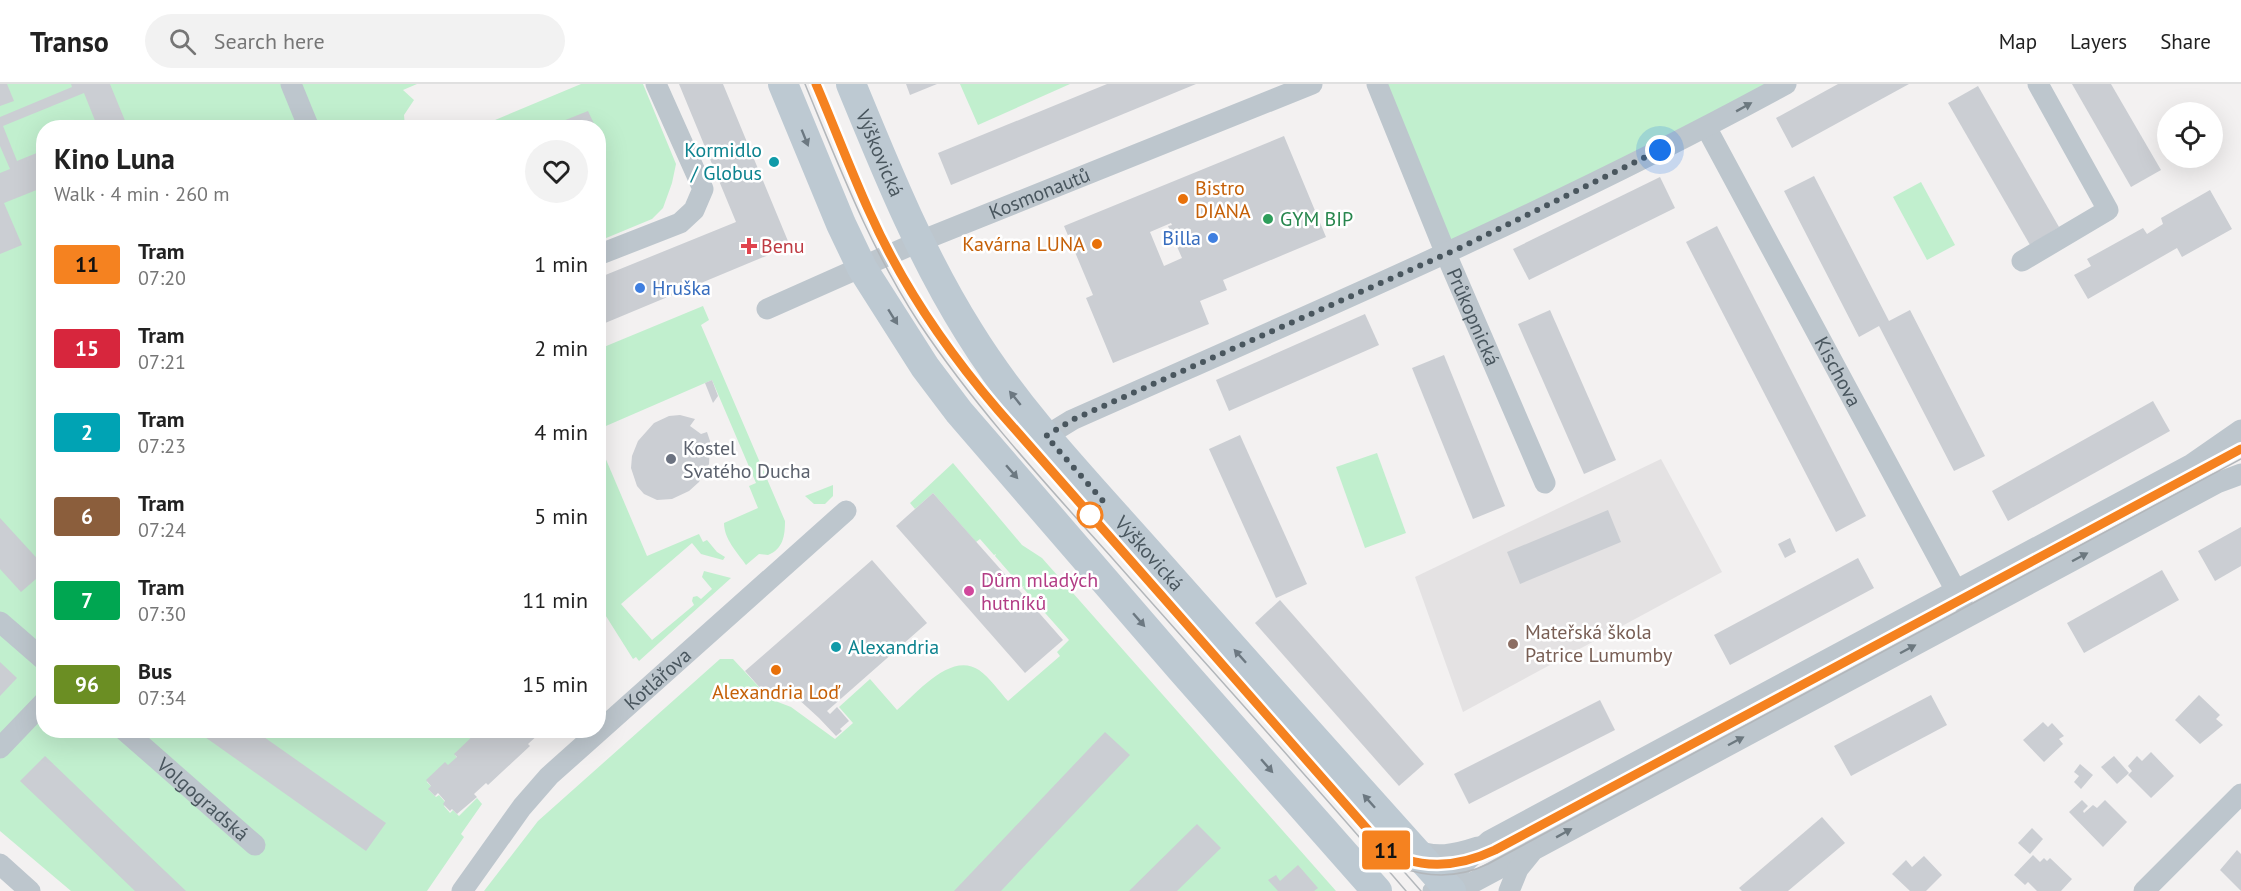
<!DOCTYPE html>
<html lang="en">
<head>
<meta charset="utf-8">
<style>
	:root { --surface:#fff; --page:#f2f2f2; --text:#222; --muted:#767676; --line:#e0e0e0 }
	body { margin:0; font-family:"PT Sans",sans-serif; background:var(--page); color:var(--text); height:100vh; display:flex; flex-direction:column; font-size:22px; white-space:nowrap }
	* { box-sizing:border-box; margin:0 }
	p { font-size:20px; color:var(--muted) }
	.icon { flex:none; width:33px; height:33px; fill:none; stroke:currentColor; stroke-width:2; stroke-linecap:round; stroke-linejoin:round }
	.map { position:relative; flex:1; overflow:hidden }
	.drawer { position:absolute; left:36px; top:36px; width:570px; height:618px; display:flex; flex-direction:column; background:var(--surface); border-radius:24px; box-shadow:0 6px 24px #0002 }
	.drawer>* { flex:none }
	.badge { padding:0 12px; border-radius:4px; font-size:21px; line-height:39px }
	.controls { position:absolute; left:2157px; top:18px; display:grid; gap:12px }
	.controls a { display:grid; place-items:center; width:66px; height:66px; border-radius:50%; background:var(--surface); box-shadow:0 6px 24px #0002; font-size:30px }
	.you { position:absolute; width:30px; height:30px; margin:-15px; border:4px solid #fff; border-radius:50%; background:#1a73e8; box-shadow:0 0 0 9px #1a73e833 }
	.map>.badge { position:absolute; translate:-50% -50%; box-shadow:0 0 0 3px #fff }
	.round { display:grid; place-items:center; flex:none; width:63px; height:63px; border-radius:32px; background:var(--page) }
	.head { display:flex; align-items:center; justify-content:space-between; height:102px; padding:0 18px }
	h1 { font-size:28px; font-weight:700; line-height:45px }
	ul { padding:0; list-style:none }
	li { display:flex; align-items:center; gap:18px; height:84px; padding:0 18px }
	li div { flex:1 }
	li b { display:block; font-size:22px }
	li em { font-style:normal }
	li .badge { min-width:66px; font-weight:700; text-align:center }
	header { display:flex; align-items:center; gap:36px; box-sizing:border-box; height:84px; padding:0 30px; background:var(--surface); border-bottom:2px solid var(--line) }
	header strong { font-size:28px }
	nav { display:flex; gap:33px; margin-inline-start:auto; font-size:21px }
	.search { width:420px; height:54px; background:var(--page); display:flex; align-items:center; gap:15px; box-sizing:border-box; padding:0 21px; border-radius:33px; color:var(--muted); font-size:22px }
	.map>svg:first-child { display:block }
	.education { fill:#e4e2e3 }
	.green { fill:#c1efce }
	.building { fill:#cbced3; fill-rule:evenodd }
	.lines { fill:none; stroke-linecap:round; stroke-linejoin:round }
	.street { stroke:#bdc6cd; stroke-width:21 }
	.secondary { stroke:#bdc9d2; stroke-width:30 }
	.tram { stroke:#b3b7bb; stroke-width:1.5 }
	.oneway { fill:#6c787f }
	.oneway2 { fill:#6c7881 }
	.line-casing { stroke:#fff; stroke-width:14 }
	.line { stroke:#f58220; stroke-width:9 }
	.walk { stroke:#49565e; stroke-width:6; stroke-dasharray:0 10.8 }
	.culture-dot { fill:#0f9aa8; stroke:#fff; stroke-width:2 }
	.food-dot { fill:#e8710a; stroke:#fff; stroke-width:2 }
	.leisure-dot { fill:#2e9e5b; stroke:#fff; stroke-width:2 }
	.shop-dot { fill:#3f7fe0; stroke:#fff; stroke-width:2 }
	.health-dot { fill:#e0444e; stroke:#fff; stroke-width:2 }
	.worship-dot { fill:#6b7280; stroke:#fff; stroke-width:2 }
	.stop-dot { fill:#fff; stroke:#f58220; stroke-width:3 }
	.hotel-dot { fill:#d1479c; stroke:#fff; stroke-width:2 }
	.education-dot { fill:#8d6e63; stroke:#fff; stroke-width:2 }
	.labels { text-anchor:middle; stroke-width:5; stroke-linejoin:round; paint-order:stroke }
	.culture-label { font-size:20px; fill:#0d838f; stroke:#fff; text-anchor:end }
	.street-label { font-size:20px; fill:#49565e; stroke:#fff }
	.food-label { font-size:20px; fill:#c56008; stroke:#fff; text-anchor:start }
	.leisure-label { font-size:20px; fill:#27864d; stroke:#fff; text-anchor:start }
	.shop-label { font-size:20px; fill:#366cbe; stroke:#fff; text-anchor:end }
	.health-label { font-size:20px; fill:#be3a42; stroke:#fff; text-anchor:start }
	.worship-label { font-size:20px; fill:#5b616d; stroke:#fff; text-anchor:start }
	.hotel-label { font-size:20px; fill:#b23c85; stroke:#fff; text-anchor:start }
	.education-label { font-size:20px; fill:#785e54; stroke:#fff; text-anchor:start }
</style>
</head>
<body>
<header>
<strong>Transo</strong>
<div class="search"><svg class="icon" aria-label="search" viewBox="0 0 24 24"><circle cx="10" cy="10" r="6"/><path d="M15 15l6 6"/></svg>Search here</div>
<nav><a>Map</a><a>Layers</a><a>Share</a></nav>
</header>
<div class="map">
<svg width="2241" height="807" viewBox="0 0 2241 807">
	<rect width="100%" height="100%" fill="#f3f1f1"/>
	<path class="education" d="M1661,375L1722,488L1463,628L1415,493Z"/>
	<g class="green">
		<path d="M0,0H417L403,6L414,16L404,31L405,43L44,44V646L482,647L455,671L457,674L448,683L445,680L427,698L432,703L429,706L436,713L439,711L446,719L444,722L450,729L453,726L459,732L477,714L482,720L461,750L464,753L427,807H71L0,747Z"/>
		<path d="M581,0H643L676,80L672,99L663,124L652,135L599,157L598,44H476Z"/>
		<path d="M960,0H1070L978,41Z"/>
		<path d="M1377,0H1786L1446,170Z"/>
		<path d="M1921,98L1955,161L1927,176L1893,113Z"/>
		<path d="M703,222L709,236L701,241L785,437C785,452 783,465 768,471L759,470L746,481C737,468 724,455 724,439L758,424L749,402L756,399L712,296L599,345V265Z"/>
		<path d="M599,359L647,472L699,450L703,458L707,456L717,468L725,473L723,476L701,470L692,459L621,520L652,556L694,521L692,517L693,513L697,512L701,515L712,505L702,493L704,487L731,494L639,577L636,573L633,575L599,521Z"/>
		<path d="M1377,369L1406,449L1365,464L1336,383Z"/>
		<path d="M953,379L1022,461L1042,474L1336,807H484L538,737L720,575H733L770,615L791,623L835,655L853,639L839,623L870,595L897,626C917,609 951,567 979,586C990,594 999,607 1008,617L1060,572L1057,568L1069,556L1023,504L1024,502L1022,503L995,472L996,470L994,471L980,455L976,458L933,409L915,425L910,419Z"/>
		<path d="M833,401V412L825,420H814L805,412Z"/>
	</g>
	<g class="building">
		<path d="M0,0H7L14,17L0,22Z"/>
		<path d="M71,0H110L128,44H98L84,9L3,42L17,77L44,66V103L4,119L22,161L0,170V89L10,85L0,62V33L72,3Z"/>
		<path d="M679,0H723L790,162L598,242V194L736,138Z"/>
		<path d="M906,0H937L910,11Z"/>
		<path d="M1107,0H1196L951,101L938,69Z"/>
		<path d="M1838,0H1909L1792,64L1776,34Z"/>
		<path d="M2072,0H2111L2161,86L2131,103Z"/>
		<path d="M1978,2L2059,143L2030,161L1948,19Z"/>
		<path d="M588,27L596,44H548V43Z"/>
		<path d="M1284,52L1326,153L1223,196L1227,206L1200,217L1209,240L1113,279L1086,214L1093,211L1064,142ZM1171,139L1172,141L1168,142L1182,174L1164,182L1150,148Z"/>
		<path d="M1814,92L1889,237L1910,226L1985,372L1954,387L1879,242L1859,253L1784,107Z"/>
		<path d="M1660,93L1675,124L1529,196L1513,165Z"/>
		<path d="M2210,106L2232,145L2182,173L2177,164L2088,215L2074,191L2091,182L2087,175L2143,144L2147,150L2163,140L2161,134Z"/>
		<path d="M1717,142L1866,432L1836,448L1686,158Z"/>
		<path d="M1550,226L1616,376L1584,390L1518,240Z"/>
		<path d="M1365,230L1379,261L1229,327L1216,296Z"/>
		<path d="M1444,271L1505,422L1473,435L1412,284Z"/>
		<path d="M712,296L718,312L713,319L705,299Z"/>
		<path d="M2153,317L2170,347L2008,437L1992,407Z"/>
		<path d="M680,331L695,335L690,342L701,350L707,348L710,357L709,380L699,398L689,407L672,415L657,416L644,410L637,402L631,384L632,372L638,357L654,339L669,332Z"/>
		<path d="M1240,351L1307,500L1276,514L1209,365Z"/>
		<path d="M933,409L1063,556L1025,589L896,442Z"/>
		<path d="M1608,426L1621,458L1520,500L1507,468Z"/>
		<path d="M0,434L44,482V488L21,508L0,485Z"/>
		<path d="M2241,443V482L2215,497L2198,467Z"/>
		<path d="M1790,454L1796,468L1785,474L1778,460Z"/>
		<path d="M1858,474L1874,504L1730,581L1714,551Z"/>
		<path d="M872,476L927,539L827,627L830,630L837,623L849,637L840,645L842,647L836,652L819,634L785,603L770,615L745,587Z"/>
		<path d="M2162,486L2179,516L2084,569L2067,539Z"/>
		<path d="M1280,516L1424,680L1399,702L1255,539Z"/>
		<path d="M0,578L17,594L0,612Z"/>
		<path d="M1931,611L1947,641L1851,692L1834,662Z"/>
		<path d="M2199,611L2220,631L2216,635L2223,641L2200,660L2175,636Z"/>
		<path d="M1600,616L1615,646L1469,720L1454,690Z"/>
		<path d="M2043,638L2048,643L2052,639L2064,652L2059,655L2063,660L2044,678L2023,656Z"/>
		<path d="M195,646H254L386,739L366,767Z"/>
		<path d="M479,646H548L542,651L540,649L528,660L530,662L488,701L486,699L474,710L477,713L457,730L452,725L450,727L443,720L445,717L438,709L435,712L428,705L431,702L426,696L445,678L448,681L457,673L454,670Z"/>
		<path d="M1105,648L1130,671L1047,758L1001,807H954Z"/>
		<path d="M2151,668L2174,692L2151,714L2128,691L2132,687L2128,682L2137,672L2142,677Z"/>
		<path d="M45,672L123,747L186,807H135L60,735L20,697Z"/>
		<path d="M2114,672L2129,689L2117,700L2101,683Z"/>
		<path d="M2080,680L2093,691L2081,705L2074,698L2079,692L2074,688Z"/>
		<path d="M2082,716L2088,722L2083,727L2084,729L2093,721L2097,724L2105,716L2127,738L2103,763L2069,728Z"/>
		<path d="M1822,733L1845,759L1788,807H1742L1739,804Z"/>
		<path d="M1197,740L1221,764L1177,807H1129Z"/>
		<path d="M2032,744L2043,755L2030,770L2018,759Z"/>
		<path d="M2237,766L2241,770V807L2220,786Z"/>
		<path d="M2033,771L2040,778L2044,774L2047,777L2050,774L2072,795L2061,807H2037L2028,798L2025,801L2014,791Z"/>
		<path d="M1924,772L1942,791L1926,807H1910L1892,790L1906,776L1912,783Z"/>
		<path d="M1298,781L1318,804L1314,807H1278L1268,796L1276,791L1280,797Z"/>
	</g>
	<g class="lines">
		<g class="street">
			<path d="M291,0L309,44"/>
			<path id="s1" d="M1377,0L1446,170L1545,399"/>
			<path id="s2" d="M1706,43L1962,518"/>
			<path d="M598,171L680,139L694,126L703,105L656,0"/>
			<path d="M2022,177L2108,126L2038,0"/>
			<path id="s3" d="M767,225L918,158L1312,0"/>
			<path d="M1046,352L1072,336C1313,229 1555,126 1786,0"/>
			<path d="M0,538L44,576"/>
			<path id="s4" d="M124,646L255,761"/>
			<path d="M0,664L44,618"/>
			<path d="M1413,764C1433,776 1457,770 1478,763"/>
			<path d="M0,780L30,807"/>
			<path id="s5" d="M462,807L522,723L549,692L846,427"/>
			<path d="M1433,807L1489,757L2192,380L2241,346"/>
			<path d="M1457,807L2217,399L2241,390"/>
			<path d="M1509,807L1518,785L1531,769"/>
			<path d="M2144,807L2241,710"/>
		</g>
		<g class="secondary">
			<path d="M783,0L841,140L862,184L925,283L959,328L1181,585L1377,807"/>
			<path id="s6" d="M851,0C886,85 920,170 969,248C1019,329 1086,398 1149,469C1249,582 1350,695 1451,807"/>
		</g>
		<g class="tram">
			<path d="M805,0C839,82 870,164 919,239C975,323 1045,399 1113,475C1211,586 1310,695 1406,807"/>
			<path d="M816,0C834,43 850,89 871,131C903,196 942,255 986,312L1421,807"/>
			<path d="M1861,570L2065,460"/>
			<path d="M1589,715L1652,681"/>
			<path d="M1390,768C1443,797 1492,768 1539,743"/>
			<path d="M1399,783C1429,794 1459,794 1488,780L2241,375"/>
		</g>
	</g>
	<defs><path id="oneway-solid" d="M-6-.8H1V-3.2L6.5 0L1 3.2V.8H-6Z" transform="scale(1.5)"/></defs>
	<g class="oneway">
		<use href="#oneway-solid" transform="translate(1744 23) rotate(-29)"/>
		<use href="#oneway-solid" transform="translate(2080 473) rotate(-28)"/>
		<use href="#oneway-solid" transform="translate(1908 565) rotate(-28)"/>
		<use href="#oneway-solid" transform="translate(1736 657) rotate(-28)"/>
		<use href="#oneway-solid" transform="translate(1564 749) rotate(-29)"/>
	</g>
	<g class="oneway2">
		<use href="#oneway-solid" transform="translate(805 54) rotate(68)"/>
		<use href="#oneway-solid" transform="translate(893 233) rotate(58)"/>
		<use href="#oneway-solid" transform="translate(1015 314) rotate(-129)"/>
		<use href="#oneway-solid" transform="translate(1012 388) rotate(49)"/>
		<use href="#oneway-solid" transform="translate(1139 536) rotate(49)"/>
		<use href="#oneway-solid" transform="translate(1240 572) rotate(-132)"/>
		<use href="#oneway-solid" transform="translate(1267 682) rotate(49)"/>
		<use href="#oneway-solid" transform="translate(1369 717) rotate(-132)"/>
	</g>
	<g class="lines">
		<g class="line-casing">
			<path id="line" d="M816,0C834,42 850,85 869,127C901,199 947,267 998,326L1383,763C1416,788 1459,783 1495,766L2241,365"/>
		</g>
		<use href="#line" class="line"/>
		<path class="walk" d="M1090,431L1104,418L1046,352L1072,336L1462,163L1660,66"/>
	</g>
	<g class="culture-dot">
		<circle cx="774" cy="78" r="6"/>
		<circle cx="836" cy="563" r="6"/>
	</g>
	<g class="food-dot">
		<circle cx="1183" cy="115" r="6"/>
		<circle cx="1097" cy="160" r="6"/>
		<circle cx="776" cy="586" r="6"/>
	</g>
	<circle class="leisure-dot" cx="1268" cy="135" r="6"/>
	<g class="shop-dot">
		<circle cx="1213" cy="154" r="6"/>
		<circle cx="640" cy="204" r="6"/>
	</g>
	<path class="health-dot" d="M746 153h6v6h6v6h-6v6h-6v-6h-6v-6h6z"/>
	<circle class="worship-dot" cx="671" cy="375" r="6"/>
	<circle class="stop-dot" cx="1090" cy="431" r="12"/>
	<circle class="hotel-dot" cx="969" cy="507" r="6"/>
	<circle class="education-dot" cx="1513" cy="560" r="6"/>
	<g class="labels">
		<g class="culture-label">
			<text x="762" y="73">Kormidlo<tspan x="762" dy="23">/ Globus</tspan></text>
			<text x="848" y="570" text-anchor="start">Alexandria</text>
		</g>
		<g class="street-label">
			<text dy="7" stroke="none"><textPath href="#s6" startOffset="75">Výškovická</textPath></text>
			<text dy="7" stroke="none"><textPath href="#s3" startOffset="296">Kosmonautů</textPath></text>
			<text dy="7" stroke="none"><textPath href="#s1" startOffset="252">Průkopnická</textPath></text>
			<text dy="7" stroke="none"><textPath href="#s2" startOffset="278">Kischova</textPath></text>
			<text dy="7" stroke="none"><textPath href="#s6" startOffset="561">Výškovická</textPath></text>
			<text dy="7" stroke="none"><textPath href="#s5" startOffset="290">Kotlářova</textPath></text>
			<text dy="7" stroke="none"><textPath href="#s4" startOffset="105">Volgogradská</textPath></text>
		</g>
		<g class="food-label">
			<text x="1195" y="111">Bistro<tspan x="1195" dy="23">DIANA</tspan></text>
			<text x="1085" y="167" text-anchor="end">Kavárna LUNA</text>
			<text x="776" y="615" text-anchor="middle">Alexandria Loď</text>
		</g>
		<g class="leisure-label">
			<text x="1280" y="142">GYM BIP</text>
		</g>
		<g class="shop-label">
			<text x="1201" y="161">Billa</text>
			<text x="652" y="211" text-anchor="start">Hruška</text>
		</g>
		<g class="health-label">
			<text x="761" y="169">Benu</text>
		</g>
		<g class="worship-label">
			<text x="683" y="371">Kostel<tspan x="683" dy="23">Svatého Ducha</tspan></text>
		</g>
		<g class="hotel-label">
			<text x="981" y="503">Dům mladých<tspan x="981" dy="23">hutníků</tspan></text>
		</g>
		<g class="education-label">
			<text x="1525" y="555">Mateřská škola<tspan x="1525" dy="23">Patrice Lumumby</tspan></text>
		</g>
	</g>
</svg>
<div class="controls">
<a><svg class="icon" aria-label="locate" viewBox="0 0 24 24"><circle cx="12" cy="12" r="6"/><path d="M12 2v4M12 18v4M2 12h4M18 12h4"/></svg></a>
</div>
<div class="you" style="left:1660px;top:66px"></div>
<b class="badge" style="left:1386px;top:766px;background:#f58220;color:#111">11</b>
<section class="drawer">
<div class="head"><div><h1>Kino Luna</h1><p>Walk · 4 min · 260 m</p></div><a class="round"><svg class="icon" aria-label="heart" viewBox="0 0 24 24"><path d="M12 20l-8-8c-3-5 5-10 8-4 3-6 11-1 8 4z"/></svg></a></div>
<ul>
<li><span class="badge" style="background:#f58220;color:#111">11</span><div><b>Tram</b><p>07:20</p></div><em>1 min</em></li>
<li><span class="badge" style="background:#d7263d;color:#fff">15</span><div><b>Tram</b><p>07:21</p></div><em>2 min</em></li>
<li><span class="badge" style="background:#00a3b4;color:#fff">2</span><div><b>Tram</b><p>07:23</p></div><em>4 min</em></li>
<li><span class="badge" style="background:#8b5e3c;color:#fff">6</span><div><b>Tram</b><p>07:24</p></div><em>5 min</em></li>
<li><span class="badge" style="background:#00a651;color:#fff">7</span><div><b>Tram</b><p>07:30</p></div><em>11 min</em></li>
<li><span class="badge" style="background:#6b8e23;color:#fff">96</span><div><b>Bus</b><p>07:34</p></div><em>15 min</em></li>
</ul>
</section>
</div>
</body>
</html>
